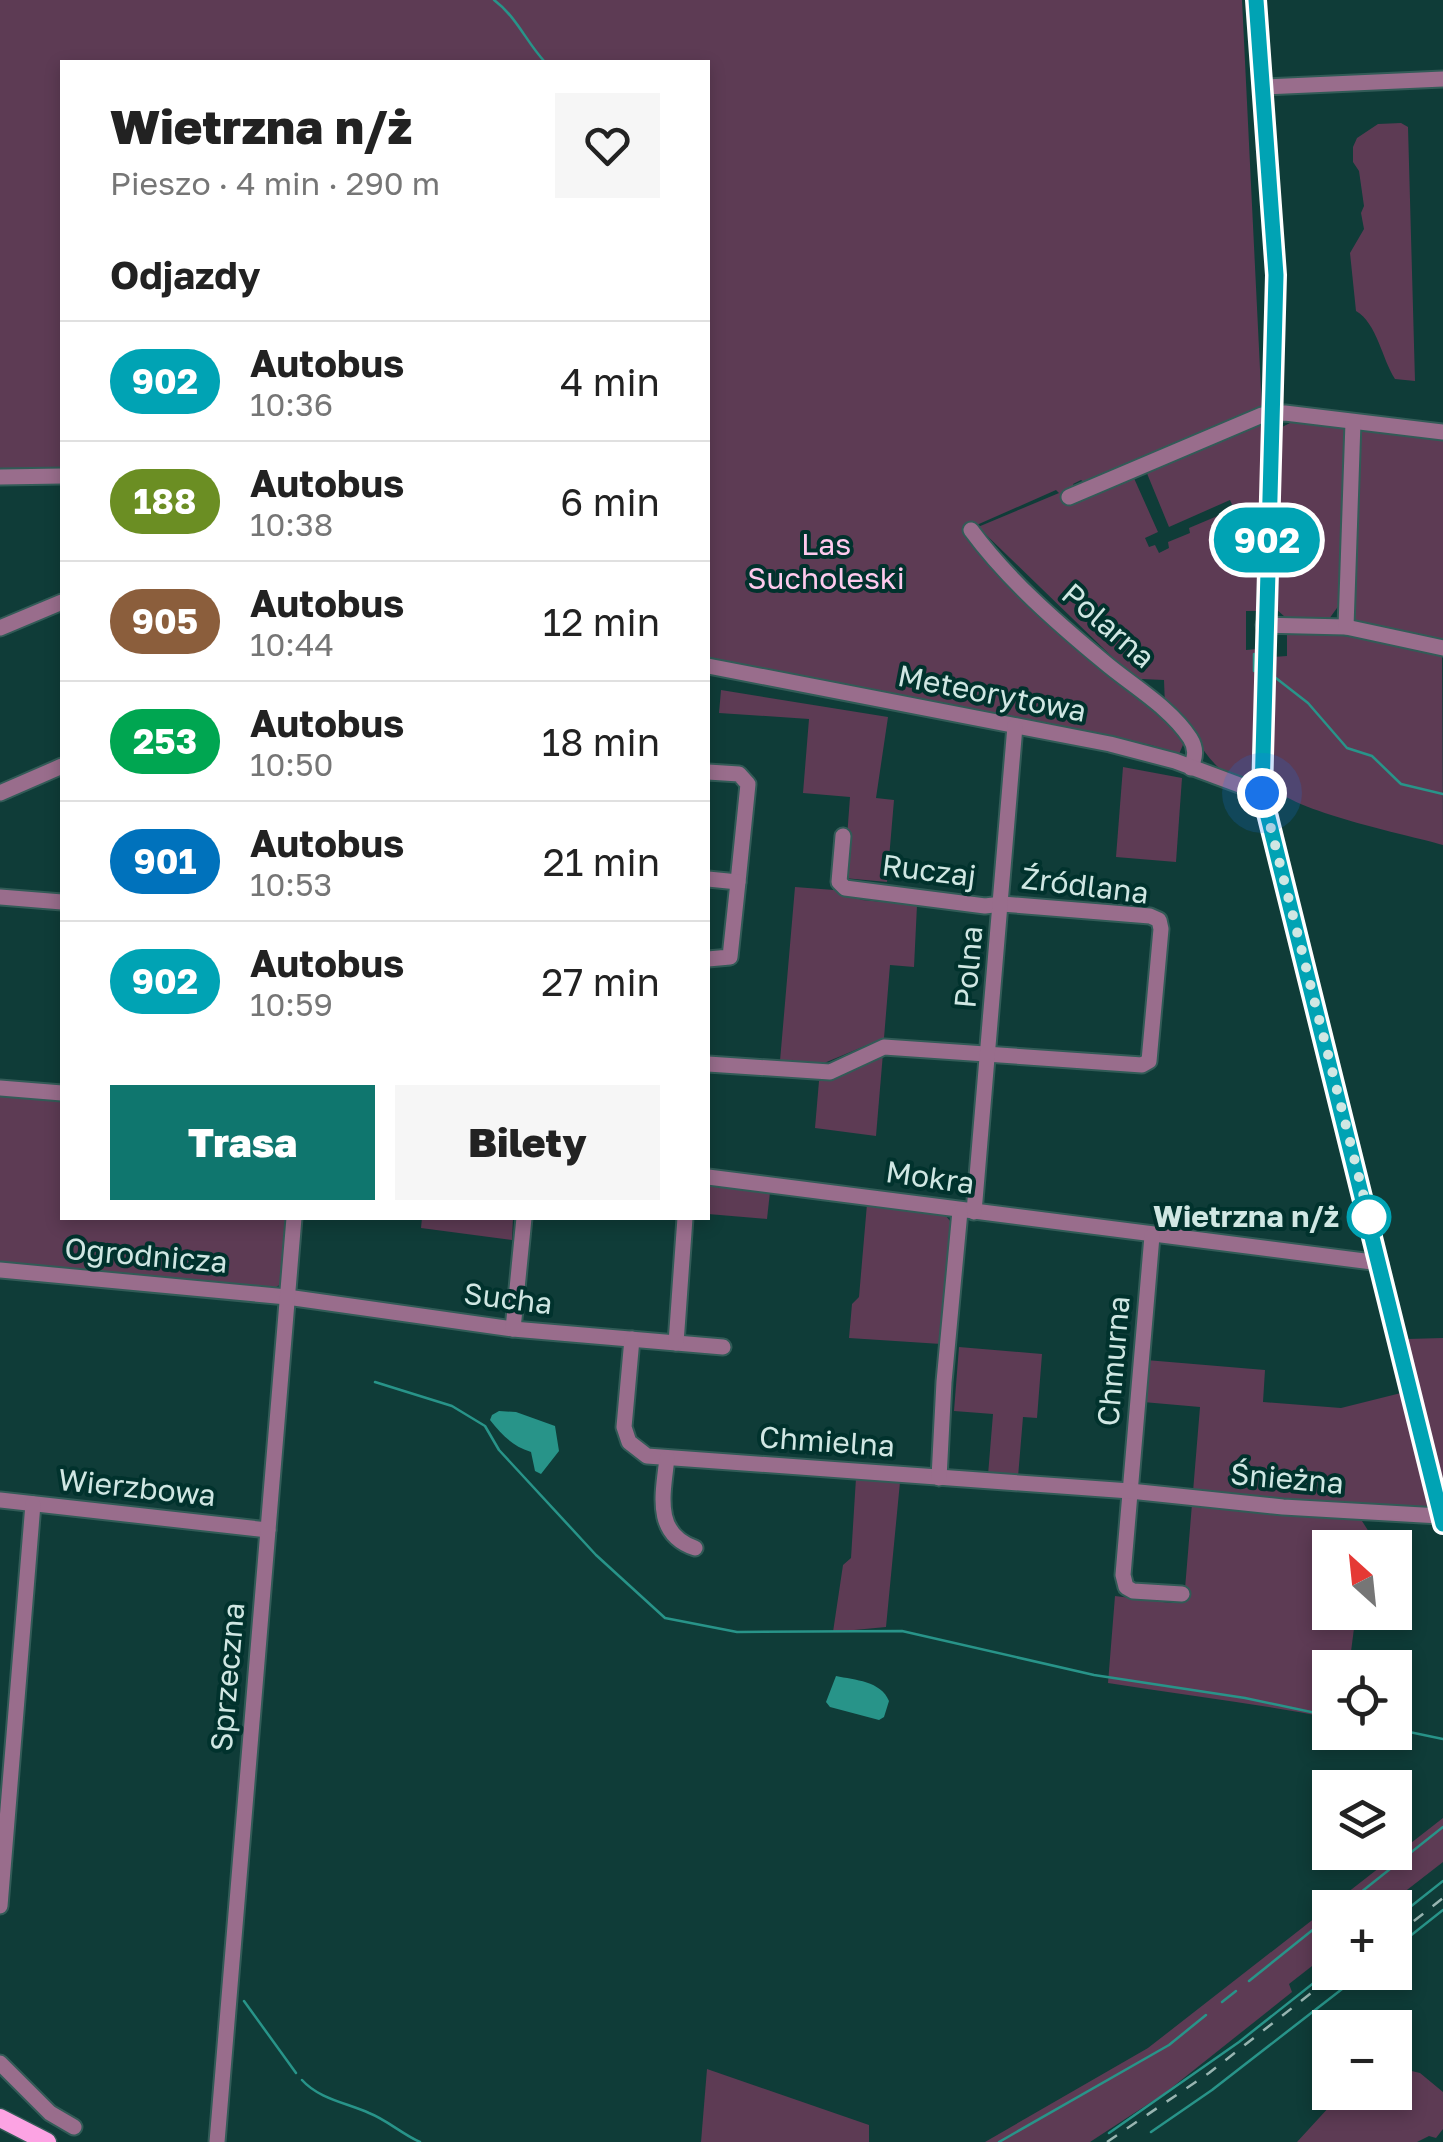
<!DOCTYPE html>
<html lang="pl">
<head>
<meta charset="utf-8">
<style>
	:root { --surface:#fff; --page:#f6f6f6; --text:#222; --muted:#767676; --line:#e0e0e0; --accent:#0f766e }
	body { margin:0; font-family:"Golos Text",sans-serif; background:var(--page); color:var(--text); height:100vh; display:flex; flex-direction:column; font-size:38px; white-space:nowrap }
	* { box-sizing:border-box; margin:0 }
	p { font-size:32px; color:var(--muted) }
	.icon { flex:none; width:55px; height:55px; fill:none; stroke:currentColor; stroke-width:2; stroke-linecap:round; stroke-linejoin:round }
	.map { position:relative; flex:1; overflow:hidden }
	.sheet { position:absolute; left:60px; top:60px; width:650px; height:1160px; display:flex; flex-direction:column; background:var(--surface); border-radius:0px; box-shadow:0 5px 15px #0003 }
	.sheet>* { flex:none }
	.badge { padding:0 20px; border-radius:32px; font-size:35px; line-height:65px }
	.needle { width:65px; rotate:333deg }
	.tools { position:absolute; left:1312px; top:1530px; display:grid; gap:20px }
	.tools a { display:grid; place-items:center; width:100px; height:100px; border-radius:0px; background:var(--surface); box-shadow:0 5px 15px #0003; font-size:50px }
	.you { position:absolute; width:50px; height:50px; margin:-25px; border:8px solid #fff; border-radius:50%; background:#1a73e8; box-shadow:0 0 0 15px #1a73e833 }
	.map>.badge { position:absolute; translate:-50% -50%; box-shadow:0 0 0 5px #fff }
	h2 { padding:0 50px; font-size:38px; line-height:90px }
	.round { display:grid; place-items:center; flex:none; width:105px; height:105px; border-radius:0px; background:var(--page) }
	.summary { display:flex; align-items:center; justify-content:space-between; height:170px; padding:0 50px }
	h1 { font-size:48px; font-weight:800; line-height:75px }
	.cta { display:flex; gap:20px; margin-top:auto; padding:20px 50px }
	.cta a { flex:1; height:115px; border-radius:0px; background:var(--accent); color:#fff; font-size:40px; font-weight:800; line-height:115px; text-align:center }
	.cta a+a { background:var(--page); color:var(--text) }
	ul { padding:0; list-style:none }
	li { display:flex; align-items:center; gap:30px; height:120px; padding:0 50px; border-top:2px solid var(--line) }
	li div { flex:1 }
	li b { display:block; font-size:38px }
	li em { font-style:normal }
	li .badge { min-width:110px; font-weight:700; text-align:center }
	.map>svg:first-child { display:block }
	.green { fill:#5d3b54 }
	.water { fill:#289489 }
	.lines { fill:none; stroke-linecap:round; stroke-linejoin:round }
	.stream { stroke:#289489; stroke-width:2.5 }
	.minor-casing { stroke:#325b57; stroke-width:19 }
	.major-casing { stroke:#325b57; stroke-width:21 }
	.minor { stroke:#996d8c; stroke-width:15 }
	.major { stroke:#fca3e3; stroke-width:18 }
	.rail { stroke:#98b5b1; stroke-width:2.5; stroke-dasharray:12 12; stroke-linecap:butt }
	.line-casing { stroke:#fff; stroke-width:22 }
	.line { stroke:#00a3b4; stroke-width:15 }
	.walk { stroke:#d0e7e3; stroke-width:10; stroke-dasharray:0 18 }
	.stop-dot { fill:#fff; stroke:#00a3b4; stroke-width:5 }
	.labels { text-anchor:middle; stroke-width:8; stroke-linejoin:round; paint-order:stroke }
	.park-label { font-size:30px; fill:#fec9ed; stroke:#01322d }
	.street-label { font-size:30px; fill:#d0e7e3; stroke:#01322d }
	.stop-label { font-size:30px; font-weight:bold; fill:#d0e7e3; stroke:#01322d; text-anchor:end }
</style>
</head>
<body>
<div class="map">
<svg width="1443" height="2142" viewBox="0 0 1443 2142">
	<rect width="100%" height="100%" fill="#0f3c38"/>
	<g class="green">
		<path d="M0,0H1242L1262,410L1088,485L1081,480L1073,484L1076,490L1133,476L1158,532L1145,538L1149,547L1155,545L1159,553L1169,548L1168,542L1190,533L1189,528L1234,509L1230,500L1169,527L1146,471L1262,421L1256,611H1246V650L1257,649L1251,776C1222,782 1210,758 1194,737C1186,726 1175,716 1165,706L1164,680L1142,679L1138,682L978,527L1059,493L1056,490L963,531L1097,661L1186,738L1179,754L1151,745L885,697L708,657V62H62V471L0,470Z"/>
		<path d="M1401,123L1408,127L1415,381L1395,379C1382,359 1377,323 1356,311L1350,253L1364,229L1361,213L1364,206L1359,171L1353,162V147L1357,138L1378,124Z"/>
		<path d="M1294,421L1346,425L1348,437L1343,443L1348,449L1347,464L1343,465V569L1339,592L1342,601L1329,619L1285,617L1275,608L1280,428Z"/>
		<path d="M1357,427L1443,436V645L1353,622Z"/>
		<path d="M1287,633L1361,637L1442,654L1443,845C1405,834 1293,812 1270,785L1267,771L1268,673L1273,667V657L1287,656Z"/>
		<path d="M721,690L888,717L876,798L894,800L887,882L844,878L850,797L803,793L809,719L719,713Z"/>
		<path d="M1123,767L1182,778L1176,862L1116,857Z"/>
		<path d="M795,887L834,890L862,900L917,905L914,967L890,965L884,1038L817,1066L780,1061Z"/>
		<path d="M883,1053L876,1136L815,1128L819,1081Z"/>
		<path d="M0,1093L62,1098V1218H287L281,1284L273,1289L0,1262Z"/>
		<path d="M708,1181L770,1192L767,1219L708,1214Z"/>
		<path d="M867,1204L944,1214L951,1222L941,1344L849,1338L852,1304L859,1297Z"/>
		<path d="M422,1218H513L512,1240L421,1228Z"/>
		<path d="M1443,1338V1481L1407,1339Z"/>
		<path d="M959,1347L1042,1354L1037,1418L1023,1417L1018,1477L988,1475L993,1414L954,1411Z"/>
		<path d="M1146,1360L1265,1370L1263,1402L1341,1408L1401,1393L1429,1510L1378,1509L1362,1521L1369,1532L1367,1547L1330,1548V1612L1356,1613L1349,1667L1330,1668V1718C1256,1703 1182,1695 1108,1683L1115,1596L1171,1603L1184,1601L1200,1407L1143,1402Z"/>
		<path d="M856,1478L900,1482L886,1627L833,1632L843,1565L851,1558Z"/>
		<path d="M1443,1818V1862L1385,1907L1330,1908V1952L1289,1984L1292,1992L1165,2093L1090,2142H985L1148,2048Z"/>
		<path d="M1395,2067L1420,2073L1443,2092V2129L1436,2138L1429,2136L1417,2142H1297L1342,2093L1395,2092Z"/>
		<path d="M707,2069L869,2125V2142H701Z"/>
	</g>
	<g class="water">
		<path d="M499,1411L516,1412L555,1426L559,1451L541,1474L535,1471L531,1452C512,1446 502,1435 490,1420L492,1415Z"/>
		<path d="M836,1676C855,1680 881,1681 889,1701L884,1717L879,1720L830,1707L826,1702Z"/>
	</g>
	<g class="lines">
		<g class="stream">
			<path d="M494,0C517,17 526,42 545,62"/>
			<path d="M1254,654V671"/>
			<path d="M1272,675L1308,703L1347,748L1372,756L1401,784L1443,794"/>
			<path d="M375,1382L452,1406L485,1426L499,1450L596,1555L665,1618L737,1632L902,1631L1094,1675L1245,1698L1330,1716"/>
			<path d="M1395,1729L1443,1739"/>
			<path d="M1341,1908L1443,1827"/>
			<path d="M1395,1919L1443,1881"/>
			<path d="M1395,1948L1443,1910"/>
			<path d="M1249,1981L1330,1916"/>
			<path d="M244,2001L296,2073"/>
			<path d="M1222,2002L1236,1991"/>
			<path d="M302,2080C319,2099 347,2103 369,2113C387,2120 402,2134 420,2142"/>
			<path d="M1151,2132L1212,2090L1364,1972"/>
			<path d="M1109,2133L1239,2042L1330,1970"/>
			<path d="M999,2142L1169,2045L1206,2015"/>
		</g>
		<g class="minor-casing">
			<g id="minor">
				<path d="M1256,0L1276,275L1261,793L1443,1524"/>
				<path d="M1262,87L1443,79"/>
				<path d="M0,477L62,476"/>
				<path d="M1069,497L1262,415L1285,413L1443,432"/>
				<path d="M971,530C1007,579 1056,622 1103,661C1131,685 1170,707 1190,738C1197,749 1195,757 1191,768"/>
				<path d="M1264,625L1346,627L1443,648"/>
				<path d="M1346,627L1353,422"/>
				<path d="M0,628L62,602"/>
				<path d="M708,666L1110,744L1175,761L1261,793"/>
				<path d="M708,772L739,774L748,784L738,882"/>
				<path d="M0,793L62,766"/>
				<path d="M708,879L738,882L730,957L708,959"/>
				<path d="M0,897L62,902"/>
				<path d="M708,1064L830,1072L884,1047L1142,1065L1149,1061L1161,929L1159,920L1150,916L1002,904L985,906L845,888L839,882L843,836"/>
				<path d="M0,1088L62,1093"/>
				<path d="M708,1177L1380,1263"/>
				<path d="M974,1212L1015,726"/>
				<path d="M1152,1236L1123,1575L1126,1587L1133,1591L1182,1594"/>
				<path d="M0,1270L287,1297L513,1329L723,1347"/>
				<path d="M513,1329L524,1218"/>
				<path d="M632,1339L624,1427L629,1442L647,1456L1130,1491L1283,1507L1440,1516"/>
				<path d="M676,1343L685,1218"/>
				<path d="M667,1458C663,1494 653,1534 695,1548"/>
				<path d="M939,1478L944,1382L960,1211"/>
				<path d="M0,1500L268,1530"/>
				<path d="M0,1906L33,1504"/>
				<path d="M0,2063L50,2113L74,2127"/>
				<path d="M217,2142L294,1218"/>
			</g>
		</g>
		<g class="major-casing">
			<path id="major" d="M0,2118L47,2142"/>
		</g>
		<use href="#minor" class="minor"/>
		<use href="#major" class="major"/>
		<g class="rail">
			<path d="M1395,1936L1443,1898"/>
			<path d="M1107,2142L1209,2073L1338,1972"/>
		</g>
	</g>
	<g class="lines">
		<g class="line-casing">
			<path id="line" d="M1256,0L1276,275L1262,793L1443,1524"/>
		</g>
		<use href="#line" class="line"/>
		<path class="walk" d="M1262,793L1369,1217"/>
	</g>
	<circle class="stop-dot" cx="1369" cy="1217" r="20"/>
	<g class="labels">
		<g class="park-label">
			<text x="826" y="555">Las<tspan x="826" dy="34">Sucholeski</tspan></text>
		</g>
		<g class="street-label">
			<text transform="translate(1108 626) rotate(41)" y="10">Polarna</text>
			<text transform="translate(992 694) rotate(11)" y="10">Meteorytowa</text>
			<text transform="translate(929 871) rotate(7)" y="10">Ruczaj</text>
			<text transform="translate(1085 886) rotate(7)" y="10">Źródlana</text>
			<text transform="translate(969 967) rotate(-85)" y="10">Polna</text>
			<text transform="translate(930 1178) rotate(8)" y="10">Mokra</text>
			<text transform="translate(146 1256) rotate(5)" y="10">Ogrodnicza</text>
			<text transform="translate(508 1299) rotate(7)" y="10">Sucha</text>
			<text transform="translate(1114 1361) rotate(-85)" y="10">Chmurna</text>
			<text transform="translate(827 1442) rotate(4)" y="10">Chmielna</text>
			<text transform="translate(1287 1479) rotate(5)" y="10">Śnieżna</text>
			<text transform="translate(137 1488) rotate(6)" y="10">Wierzbowa</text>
			<text transform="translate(228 1677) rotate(-85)" y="10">Sprzeczna</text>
		</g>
		<g class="stop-label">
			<text x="1339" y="1227">Wietrzna n/ż</text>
		</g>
	</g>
</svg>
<div class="tools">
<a><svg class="needle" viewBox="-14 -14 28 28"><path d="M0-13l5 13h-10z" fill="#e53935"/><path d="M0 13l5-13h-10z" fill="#767676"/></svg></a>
<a><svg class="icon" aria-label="locate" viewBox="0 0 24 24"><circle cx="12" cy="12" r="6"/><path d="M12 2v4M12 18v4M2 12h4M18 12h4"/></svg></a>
<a><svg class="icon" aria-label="layers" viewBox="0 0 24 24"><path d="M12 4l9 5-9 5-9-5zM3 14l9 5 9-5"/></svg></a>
<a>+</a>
<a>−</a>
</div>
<div class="you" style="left:1262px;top:793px"></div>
<b class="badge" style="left:1267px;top:540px;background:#00a3b4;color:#fff">902</b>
<section class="sheet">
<div class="summary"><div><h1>Wietrzna n/ż</h1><p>Pieszo · 4 min · 290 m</p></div><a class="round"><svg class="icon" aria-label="heart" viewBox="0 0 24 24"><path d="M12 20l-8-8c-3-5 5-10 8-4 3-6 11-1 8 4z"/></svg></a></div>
<h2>Odjazdy</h2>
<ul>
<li><span class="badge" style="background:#00a3b4;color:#fff">902</span><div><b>Autobus</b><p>10:36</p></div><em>4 min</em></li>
<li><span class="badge" style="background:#6b8e23;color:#fff">188</span><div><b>Autobus</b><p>10:38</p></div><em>6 min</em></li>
<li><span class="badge" style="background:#8b5e3c;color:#fff">905</span><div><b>Autobus</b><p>10:44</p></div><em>12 min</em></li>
<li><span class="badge" style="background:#00a651;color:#fff">253</span><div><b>Autobus</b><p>10:50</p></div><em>18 min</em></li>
<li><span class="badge" style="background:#0072bc;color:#fff">901</span><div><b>Autobus</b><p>10:53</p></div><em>21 min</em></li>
<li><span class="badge" style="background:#00a3b4;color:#fff">902</span><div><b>Autobus</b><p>10:59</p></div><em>27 min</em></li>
</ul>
<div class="cta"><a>Trasa</a><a>Bilety</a></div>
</section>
</div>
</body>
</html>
